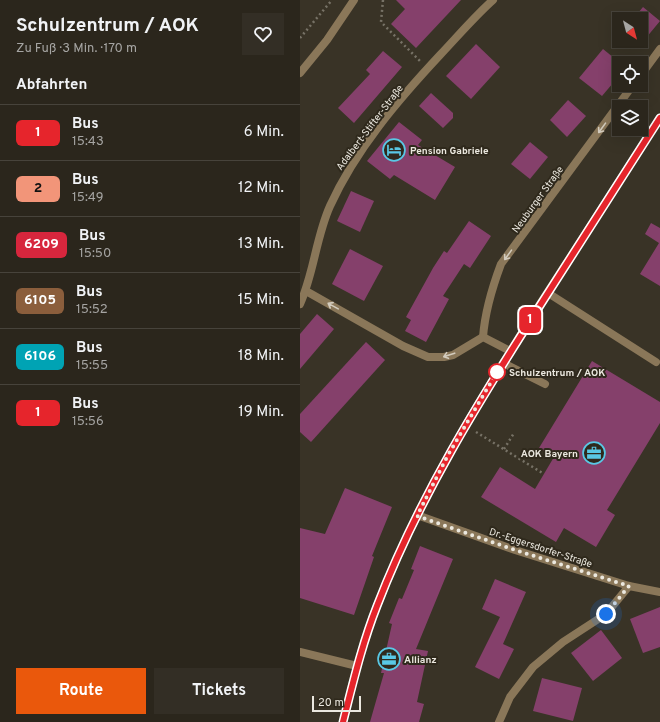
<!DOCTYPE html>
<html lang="de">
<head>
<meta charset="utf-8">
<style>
	:root { --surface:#2b261c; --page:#332e25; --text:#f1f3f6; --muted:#a6a5a3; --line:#47433b; --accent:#ea580c }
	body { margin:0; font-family:Overpass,sans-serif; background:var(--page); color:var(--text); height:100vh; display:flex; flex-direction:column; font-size:15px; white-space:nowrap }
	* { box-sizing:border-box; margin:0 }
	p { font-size:13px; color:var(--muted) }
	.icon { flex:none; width:22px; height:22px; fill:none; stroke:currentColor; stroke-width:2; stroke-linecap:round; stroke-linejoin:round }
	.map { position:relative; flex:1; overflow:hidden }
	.side { display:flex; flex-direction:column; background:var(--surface); width:300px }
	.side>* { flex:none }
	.badge { padding:0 8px; border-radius:6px; font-size:14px; line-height:26px }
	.needle { width:26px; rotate:144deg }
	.controls { position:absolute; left:312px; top:12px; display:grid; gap:8px }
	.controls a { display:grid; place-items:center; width:36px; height:36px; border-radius:0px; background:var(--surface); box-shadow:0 4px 16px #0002,0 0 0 1px var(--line); font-size:20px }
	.scale { position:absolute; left:12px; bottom:10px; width:49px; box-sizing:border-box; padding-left:4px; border:2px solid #ebe8df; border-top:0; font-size:11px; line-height:14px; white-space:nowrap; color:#ebe8df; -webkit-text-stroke:3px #2f291c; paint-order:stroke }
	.you { position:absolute; width:20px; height:20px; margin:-10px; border:3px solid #fff; border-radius:50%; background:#1a73e8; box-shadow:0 0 0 6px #1a73e833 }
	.map>.badge { position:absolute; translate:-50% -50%; box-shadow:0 0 0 2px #fff }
	h2 { padding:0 16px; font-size:15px; line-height:36px }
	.round { display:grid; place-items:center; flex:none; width:42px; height:42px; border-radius:0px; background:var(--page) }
	.headline { display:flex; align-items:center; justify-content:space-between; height:68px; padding:0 16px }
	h1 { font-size:19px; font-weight:700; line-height:30px }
	.primary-button { display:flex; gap:8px; margin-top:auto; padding:8px 16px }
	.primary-button a { flex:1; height:46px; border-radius:0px; background:var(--accent); color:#fff; font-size:16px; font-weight:700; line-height:46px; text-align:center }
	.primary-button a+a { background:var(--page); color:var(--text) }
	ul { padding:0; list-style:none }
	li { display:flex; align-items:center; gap:12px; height:56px; padding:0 16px; border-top:1px solid var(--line) }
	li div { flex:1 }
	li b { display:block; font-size:15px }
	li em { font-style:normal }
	li .badge { min-width:44px; font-weight:700; text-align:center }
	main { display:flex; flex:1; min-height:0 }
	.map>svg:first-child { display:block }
	.building { fill:#85406b }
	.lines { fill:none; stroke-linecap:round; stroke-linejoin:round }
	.path { stroke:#777266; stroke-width:2.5; stroke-dasharray:2 3; stroke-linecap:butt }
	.service { stroke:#8a7759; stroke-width:8 }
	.minor { stroke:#8a7759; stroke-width:8 }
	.tertiary { stroke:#8a7759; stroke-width:8 }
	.oneway { stroke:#d3ccbe }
	.line-casing { stroke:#fff; stroke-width:9 }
	.line { stroke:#e6252c; stroke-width:6 }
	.walk { stroke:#ebe8df; stroke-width:4; stroke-dasharray:0 7.2 }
	.stop-dot { fill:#fff; stroke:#e6252c; stroke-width:2 }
	.labels { text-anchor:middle; stroke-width:4; stroke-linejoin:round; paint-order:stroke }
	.street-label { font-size:10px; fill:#ebe8df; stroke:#2f291c }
	.poi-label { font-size:10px; font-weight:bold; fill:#ebe8df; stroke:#2f291c; text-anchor:start }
	.stop-label { font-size:10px; font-weight:bold; fill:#ebe8df; stroke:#2f291c; text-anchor:start }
</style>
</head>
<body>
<main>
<section class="side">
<div class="headline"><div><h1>Schulzentrum / AOK</h1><p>Zu Fuß · 3 Min. · 170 m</p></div><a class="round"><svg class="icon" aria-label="heart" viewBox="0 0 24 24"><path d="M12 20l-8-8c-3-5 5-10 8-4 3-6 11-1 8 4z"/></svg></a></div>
<h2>Abfahrten</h2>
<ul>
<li><span class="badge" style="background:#e6252c;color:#fff">1</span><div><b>Bus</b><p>15:43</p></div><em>6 Min.</em></li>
<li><span class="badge" style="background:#f29579;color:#111">2</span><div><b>Bus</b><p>15:49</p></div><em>12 Min.</em></li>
<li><span class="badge" style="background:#d7263d;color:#fff">6209</span><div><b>Bus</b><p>15:50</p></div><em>13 Min.</em></li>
<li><span class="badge" style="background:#8b5e3c;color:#fff">6105</span><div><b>Bus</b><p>15:52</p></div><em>15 Min.</em></li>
<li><span class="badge" style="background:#00a3b4;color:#fff">6106</span><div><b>Bus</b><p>15:55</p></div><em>18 Min.</em></li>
<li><span class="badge" style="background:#e6252c;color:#fff">1</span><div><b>Bus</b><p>15:56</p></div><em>19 Min.</em></li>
</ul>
<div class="primary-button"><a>Route</a><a>Tickets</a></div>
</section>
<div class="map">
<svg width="360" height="722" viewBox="0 0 360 722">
	<rect width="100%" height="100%" fill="#393326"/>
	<g class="building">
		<path d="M96,0H161L116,48L91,24L105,9Z"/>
		<path d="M343,7L360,21L341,44L337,41H341V19H333Z"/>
		<path d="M176,44L200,67L171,99L146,76Z"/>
		<path d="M303,49L319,62V76L302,96L279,78Z"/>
		<path d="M83,51L102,67L54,123L38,108L70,74L66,70Z"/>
		<path d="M131,93L153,113V118L143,128L119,106Z"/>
		<path d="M268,100L286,116L267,137L250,120Z"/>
		<path d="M99,122L122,140L118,145L155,167L135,200L94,175L90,179L67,161Z"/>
		<path d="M230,142L248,157L230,179L211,164Z"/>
		<path d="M51,191L74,201L60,232L37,221Z"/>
		<path d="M169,221L191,236L170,268L164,264L143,296L149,299L126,342L105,331L111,320L106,317L133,268L144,251L147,253Z"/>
		<path d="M351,223L360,228V286L340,274L359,243L345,234Z"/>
		<path d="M50,249L83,266L64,301L32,284Z"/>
		<path d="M17,314L34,329L0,369V334Z"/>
		<path d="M66,342L85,360L11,442L0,432V414Z"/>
		<path d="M292,361L360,402V423L307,510L315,515L296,547L264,528L256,542L181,497L200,467L235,489L254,457L239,448Z"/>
		<path d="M45,488L92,507L72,556L74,557L54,615L0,598V528L25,534Z"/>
		<path d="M120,546L153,559L116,649L128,651L117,702L124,704L119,722H70L84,673H81L92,624L89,623L99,598L102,599L114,570L111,569Z"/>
		<path d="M195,579L226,592L203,644L214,649L199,679L175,667L200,617L182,609Z"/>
		<path d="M360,607V647L343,653L330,619Z"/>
		<path d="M301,630L322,658L293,681L271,653Z"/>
		<path d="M242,678L282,688L273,721L233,711Z"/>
	</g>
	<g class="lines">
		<g class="path">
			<path d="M83,0L81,22L120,61"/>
			<path d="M0,38L32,0"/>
			<path d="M176,432L244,474"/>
			<path d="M204,449L214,433"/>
		</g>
		<g class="service">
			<path d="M341,75L360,49"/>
			<path d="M248,293L356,362"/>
			<path d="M183,337C185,311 192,288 201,264L333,85"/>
			<path d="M203,363L245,384"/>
		</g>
		<g class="minor">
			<path d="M6,291L103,346L128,357H144L153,355L183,337L210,351"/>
			<path d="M0,304C14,273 16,237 30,206C56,149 98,100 140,55C158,36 174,17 193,0"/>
			<path d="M117,515L215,550L329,586L360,592"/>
			<path d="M0,652L57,666"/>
			<path d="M199,722L210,697L233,667L263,642L306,614L329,586"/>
		</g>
		<g class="tertiary">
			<path d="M0,73L27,40L54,0"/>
			<path d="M43,722C53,683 62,644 77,606C119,498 180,398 242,301C282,240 321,179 360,118"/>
		</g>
	</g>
	<defs><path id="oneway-shaft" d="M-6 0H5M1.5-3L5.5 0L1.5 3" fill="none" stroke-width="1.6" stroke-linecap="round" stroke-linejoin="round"/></defs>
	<g class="oneway">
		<use href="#oneway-shaft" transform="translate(302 128) rotate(126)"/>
		<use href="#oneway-shaft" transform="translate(208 255) rotate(126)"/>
		<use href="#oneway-shaft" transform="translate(33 306) rotate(-151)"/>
		<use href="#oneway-shaft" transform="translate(149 355) rotate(162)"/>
	</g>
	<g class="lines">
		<g class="line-casing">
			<path id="line" d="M43,722C53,683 62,644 77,606C118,499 179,401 241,304C280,242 320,180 360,118"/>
		</g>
		<use href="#line" class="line"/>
		<path class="walk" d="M197,372L148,455L117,516L215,550L329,586L306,614"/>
	</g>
	<defs>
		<g id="hotel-ring" transform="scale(1.15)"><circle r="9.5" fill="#2f291c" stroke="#59c8e5" stroke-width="1.5"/><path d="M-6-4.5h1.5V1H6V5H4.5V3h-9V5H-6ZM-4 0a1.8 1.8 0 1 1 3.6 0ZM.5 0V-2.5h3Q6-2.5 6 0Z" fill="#59c8e5"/></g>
		<g id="office-ring" transform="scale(1.15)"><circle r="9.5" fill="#2f291c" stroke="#59c8e5" stroke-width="1.5"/><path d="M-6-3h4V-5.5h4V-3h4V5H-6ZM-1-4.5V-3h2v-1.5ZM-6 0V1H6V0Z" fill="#59c8e5"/></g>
	</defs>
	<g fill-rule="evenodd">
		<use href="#hotel-ring" x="94" y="150"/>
		<use href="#office-ring" x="294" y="453"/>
		<use href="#office-ring" x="89" y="659"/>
	</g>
	<circle class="stop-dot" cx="197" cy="372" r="8"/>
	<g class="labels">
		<g class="street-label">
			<text transform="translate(69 127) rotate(-53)" y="4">Adalbert-Stifter-Straße</text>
			<text transform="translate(237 199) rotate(-54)" y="4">Neuburger Straße</text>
			<text transform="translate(241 547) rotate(18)" y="4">Dr.-Eggersdorfer-Straße</text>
		</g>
		<g class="poi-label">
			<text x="110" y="154">Pension Gabriele</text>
			<text x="278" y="457" text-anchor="end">AOK Bayern</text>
			<text x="104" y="663">Allianz</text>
		</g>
		<g class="stop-label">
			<text x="209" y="376">Schulzentrum / AOK</text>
		</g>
	</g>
</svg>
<div class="controls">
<a><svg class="needle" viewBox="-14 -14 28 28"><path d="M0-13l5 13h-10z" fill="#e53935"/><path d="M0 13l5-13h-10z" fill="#a6a5a3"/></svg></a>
<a><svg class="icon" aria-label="locate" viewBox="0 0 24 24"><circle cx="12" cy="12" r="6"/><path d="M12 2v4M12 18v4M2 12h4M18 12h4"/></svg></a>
<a><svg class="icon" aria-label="layers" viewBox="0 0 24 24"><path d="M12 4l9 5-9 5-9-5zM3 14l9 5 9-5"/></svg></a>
</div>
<div class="scale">20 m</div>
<div class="you" style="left:306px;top:614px"></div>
<b class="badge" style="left:230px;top:320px;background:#e6252c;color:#fff">1</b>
</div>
</main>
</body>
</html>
